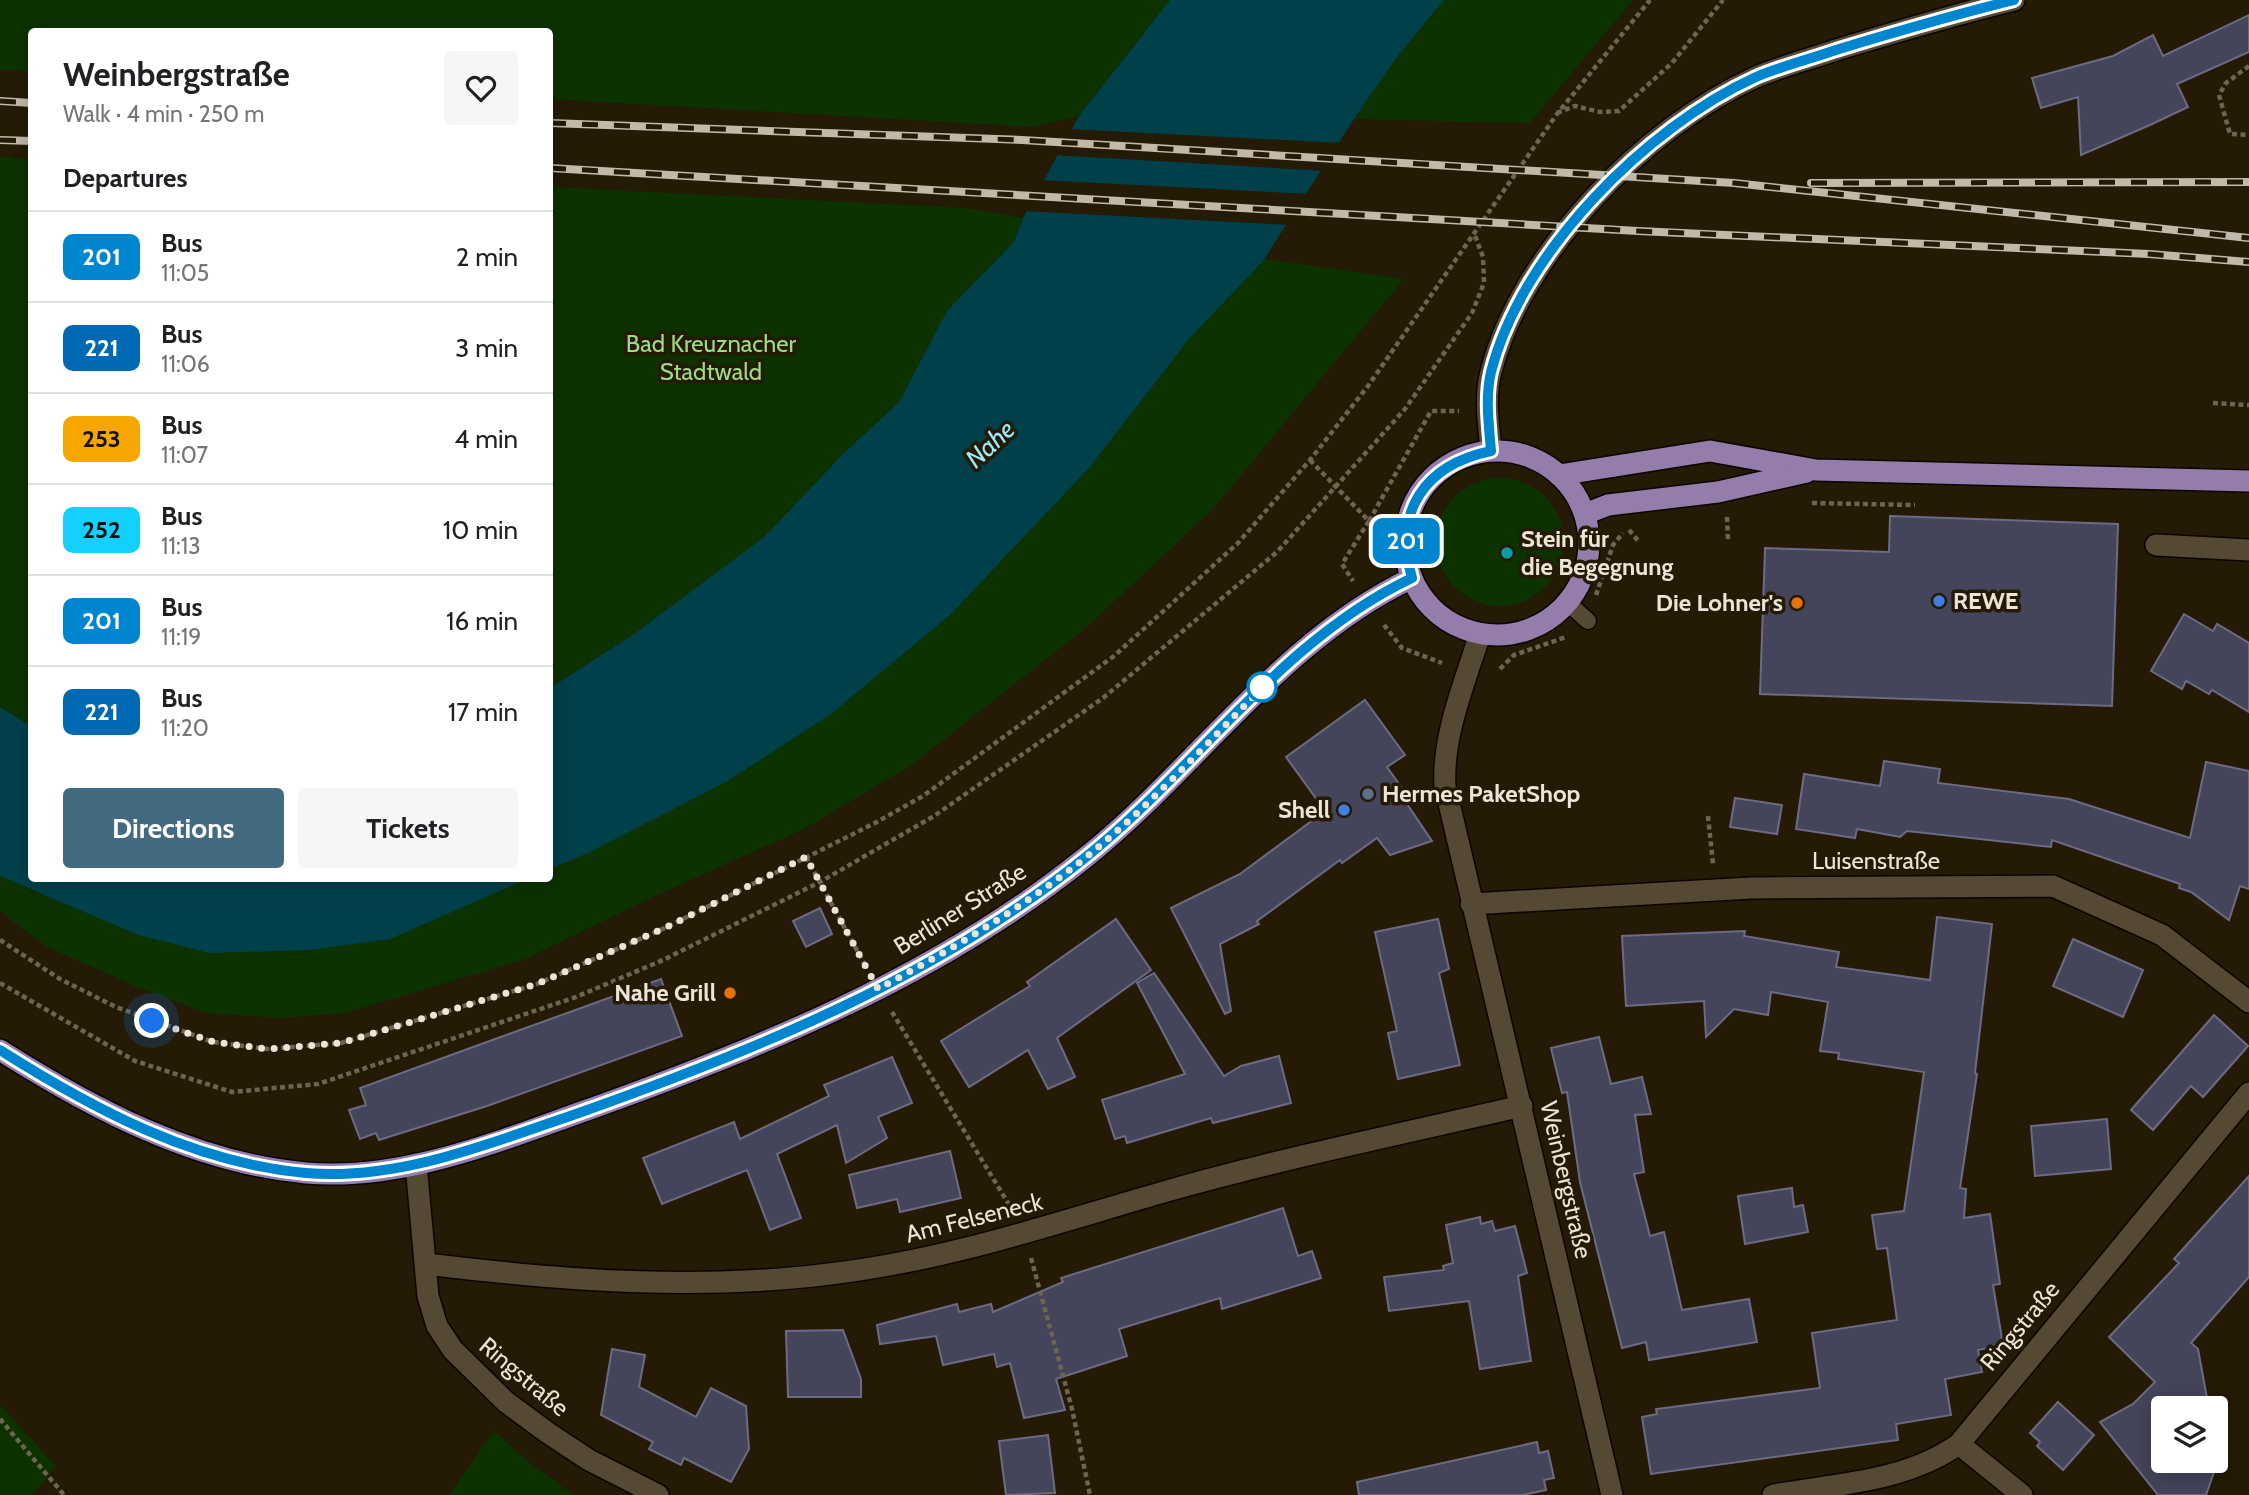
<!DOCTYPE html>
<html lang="en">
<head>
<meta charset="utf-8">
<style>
	:root { --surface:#fff; --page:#f6f6f6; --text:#202124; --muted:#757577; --line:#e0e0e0; --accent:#426a81 }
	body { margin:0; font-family:Cabin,sans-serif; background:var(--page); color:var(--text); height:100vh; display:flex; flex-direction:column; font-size:26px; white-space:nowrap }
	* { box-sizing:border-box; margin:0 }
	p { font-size:23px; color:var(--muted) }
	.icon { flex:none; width:38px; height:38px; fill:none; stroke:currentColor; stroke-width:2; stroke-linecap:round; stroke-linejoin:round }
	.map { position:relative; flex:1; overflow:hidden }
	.sheet { position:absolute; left:28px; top:28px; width:525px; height:854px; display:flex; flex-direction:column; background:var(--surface); border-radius:7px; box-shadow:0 4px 18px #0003 }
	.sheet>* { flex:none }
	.badge { padding:0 14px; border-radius:10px; font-size:24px; line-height:46px }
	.fabs { position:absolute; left:2151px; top:1396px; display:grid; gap:14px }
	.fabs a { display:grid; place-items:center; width:77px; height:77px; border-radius:7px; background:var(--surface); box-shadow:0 4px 18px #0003; font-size:35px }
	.you { position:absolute; width:35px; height:35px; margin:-18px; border:5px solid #fff; border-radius:50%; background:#1a73e8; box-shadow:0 0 0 10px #1a73e833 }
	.map>.badge { position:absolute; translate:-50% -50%; box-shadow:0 0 0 4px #fff }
	h2 { padding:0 35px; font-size:26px; line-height:63px }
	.round { display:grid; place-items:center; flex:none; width:74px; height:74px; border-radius:7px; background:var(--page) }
	.overview { display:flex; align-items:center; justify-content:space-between; height:119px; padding:0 35px }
	h1 { font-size:33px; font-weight:700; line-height:52px }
	.action { display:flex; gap:14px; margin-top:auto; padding:14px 35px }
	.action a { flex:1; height:80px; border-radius:7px; background:var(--accent); color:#fff; font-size:28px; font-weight:700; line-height:80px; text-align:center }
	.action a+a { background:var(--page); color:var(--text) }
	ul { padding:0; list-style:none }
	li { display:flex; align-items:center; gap:21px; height:91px; padding:0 35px; border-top:2px solid var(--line) }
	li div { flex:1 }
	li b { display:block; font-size:26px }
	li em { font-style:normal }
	li .badge { min-width:77px; font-weight:700; text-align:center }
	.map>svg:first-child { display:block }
	.green { fill:#0c3200 }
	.water { fill:#00404b }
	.pier { fill:#241a05 }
	.building { fill:#44445a; stroke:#6c6b83; stroke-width:2 }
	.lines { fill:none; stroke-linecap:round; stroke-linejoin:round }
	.lane-casing { stroke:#0d0500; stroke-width:19 }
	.street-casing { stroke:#0d0500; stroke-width:24 }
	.primary-casing { stroke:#0d0500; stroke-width:24 }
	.path { stroke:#6d6452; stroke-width:4.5; stroke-dasharray:5 3.5; stroke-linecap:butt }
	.lane { stroke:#564934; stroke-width:16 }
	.street { stroke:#564934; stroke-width:21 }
	.primary { stroke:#947dab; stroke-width:21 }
	.rail-casing { stroke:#c1baab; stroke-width:8 }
	.rail { stroke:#241a05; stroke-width:5; stroke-dasharray:16; stroke-linecap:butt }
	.line-casing { stroke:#fff; stroke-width:16 }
	.line { stroke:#0086ce; stroke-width:10 }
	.walk { stroke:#ebe4d7; stroke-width:7; stroke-dasharray:0 12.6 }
	.culture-dot { fill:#0f9aa8; stroke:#241a05; stroke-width:2.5 }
	.shop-dot { fill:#3f7fe0; stroke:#241a05; stroke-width:2.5 }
	.food-dot { fill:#e8710a; stroke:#241a05; stroke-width:2.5 }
	.stop-dot { fill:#fff; stroke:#0086ce; stroke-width:3.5 }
	.service-dot { fill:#5c6f8a; stroke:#241a05; stroke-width:2.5 }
	.labels { text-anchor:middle; stroke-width:7; stroke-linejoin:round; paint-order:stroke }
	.park-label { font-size:24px; fill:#9ddc87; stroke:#241a05 }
	.poi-label { font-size:24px; font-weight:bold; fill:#ebe4d7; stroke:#241a05; text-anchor:start }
	.street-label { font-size:24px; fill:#ebe4d7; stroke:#241a05 }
	.water-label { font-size:26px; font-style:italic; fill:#9ce9f9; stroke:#241a05 }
</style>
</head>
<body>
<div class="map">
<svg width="2249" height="1495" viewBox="0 0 2249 1495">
	<rect width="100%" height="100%" fill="#241a05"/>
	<g class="green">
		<path d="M0,0H1170L1079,116L1032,127L550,99V32H32L31,71L0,70Z"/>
		<path d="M1444,0H1633L1530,123L1354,119L1397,57Z"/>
		<path d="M0,157L31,159V726L0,707Z"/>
		<path d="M550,187L967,208L1023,218L1014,242L947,312L899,402L843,454L764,537L634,634L550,688Z"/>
		<path d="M1264,259L1404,279L1213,509L1087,627L913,764L804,829L655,896L523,960L345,1013L281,1018L206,1013L135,986L45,946L0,911V876L138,935L479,898L527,879L550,878V869L588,853L951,613L1089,468L1190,338Z"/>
		<circle cx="1500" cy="542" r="64"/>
		<path d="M0,1405L56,1466L32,1495H0Z"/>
		<path d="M494,1431L532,1465L574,1495H449Z"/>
	</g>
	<g class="water">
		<path d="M1170,0H1444L1397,57L1354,119L1263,261L1190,338L1089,468L950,615L831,714L726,782L588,853L550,869V688L634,634L764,537L843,454L899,402L947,311L1014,242L1023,218L1079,116Z"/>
		<path d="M0,707L31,726L32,878L527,879L390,939L309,950L209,953L138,935L0,876Z"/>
	</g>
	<g class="pier">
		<path d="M1068,129L1342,143L1325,171L1054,155Z"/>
		<path d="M1040,180L1310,194L1290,225L1023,211Z"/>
	</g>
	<g class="building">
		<path d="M2249,15V52L2177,84L2188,107L2150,125L2081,155L2078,97L2041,108L2032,78L2113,56L2153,35L2163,56Z"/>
		<path d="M1890,516L2118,524L2112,706L1760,694L1765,548L1889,552Z"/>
		<path d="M2184,614L2213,631L2217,624L2249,643V712L2212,690L2209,694L2186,681L2182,689L2151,671Z"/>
		<path d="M1365,700L1405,755L1387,767L1409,798L1405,801L1432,841L1390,855L1377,838L1342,863L1340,860L1257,921L1259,924L1220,944L1231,1011L1225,1014L1171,908L1240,874L1325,811L1286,757Z"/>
		<path d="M1884,761L1940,769L1938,783L2069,799L2190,838L2206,762L2249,771V889L2240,886L2229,920L2191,892L2179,888L2180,884L2052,840L2051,847L1907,831L1900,837L1857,829L1855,838L1796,829L1804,774L1880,786Z"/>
		<path d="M1735,798L1782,805L1777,834L1730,827Z"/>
		<path d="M820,908L832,934L806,947L793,921Z"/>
		<path d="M1937,917L1992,924L1975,1073L1977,1074L1960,1188L1966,1189L1964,1218L1990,1214L2000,1284L1993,1285L2003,1345L1978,1350L1982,1372L1945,1379L1951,1415L1896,1424L1898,1440L1651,1474L1642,1417L1657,1414L1656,1409L1820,1388L1812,1333L1897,1320L1887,1248L1877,1249L1872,1215L1904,1211L1924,1072L1838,1059L1839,1053L1820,1051L1828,1002L1771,992L1768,1015L1734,1009L1706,1037L1704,1001L1626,1006L1622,936L1745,931L1744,936L1839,952L1836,967L1930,980Z"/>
		<path d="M1116,919L1151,970L1057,1038L1075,1077L1048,1089L1028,1050L969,1087L941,1041L1030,986L1027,982Z"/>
		<path d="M1438,919L1449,969L1439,973L1460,1065L1398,1079L1388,1033L1397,1031L1375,932Z"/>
		<path d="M2073,939L2143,970L2123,1017L2053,986Z"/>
		<path d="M1154,973L1224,1076L1241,1066L1279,1056L1291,1103L1213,1123L1211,1118L1127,1143L1125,1136L1115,1139L1102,1100L1185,1074L1137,983Z"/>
		<path d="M661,979L682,1036L487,1106L379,1140L376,1133L360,1139L349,1110L366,1105L360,1088Z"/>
		<path d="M2214,1015L2248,1046L2203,1097L2191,1086L2153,1130L2131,1110Z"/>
		<path d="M1599,1037L1611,1084L1642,1077L1651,1114L1635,1115L1644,1172L1634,1174L1650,1236L1664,1232L1682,1310L1749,1299L1757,1342L1649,1360L1646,1342L1622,1348L1580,1182L1567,1092L1562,1093L1551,1048Z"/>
		<path d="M892,1057L912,1103L878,1117L887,1138L846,1163L837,1125L777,1154L801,1218L770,1230L747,1170L662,1204L643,1158L734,1122L740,1139L829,1096L824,1085Z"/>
		<path d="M2107,1119L2111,1169L2035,1176L2031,1126Z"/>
		<path d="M950,1151L961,1198L900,1212L897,1199L857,1208L849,1175Z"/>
		<path d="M2249,1176V1277L2191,1343L2198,1349L2209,1409H2163V1461H2216V1442L2219,1458L2206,1495H2158L2100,1422L2133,1404L2155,1382L2109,1337L2179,1263L2174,1259Z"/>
		<path d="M1792,1188L1794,1207L1803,1205L1808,1232L1745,1244L1738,1196Z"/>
		<path d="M1283,1208L1298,1256L1312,1251L1321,1278L1222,1309L1220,1298L1119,1329L1127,1356L1056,1379L1065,1410L1024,1418L1010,1363L997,1367L994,1354L943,1365L936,1336L880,1344L877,1325L957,1304L959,1312L991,1304L993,1312L1063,1282L1061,1278Z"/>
		<path d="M1480,1217L1481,1224L1492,1221L1495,1231L1515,1226L1527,1273L1518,1276L1531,1361L1480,1369L1469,1301L1389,1311L1384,1277L1444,1270L1443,1266L1453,1263L1446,1225Z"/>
		<path d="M843,1330L861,1379V1397H788L786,1331Z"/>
		<path d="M612,1349L645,1355L639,1387L696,1417L711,1388L746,1406L749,1449L731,1482L684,1458L681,1465L649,1449L653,1442L601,1415Z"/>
		<path d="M2058,1402L2094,1435L2063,1470L2037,1446L2040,1442L2030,1433Z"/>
		<path d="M1048,1435L1055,1493L1006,1495L999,1441Z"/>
		<path d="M1537,1442L1539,1453L1548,1451L1554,1478L1544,1480L1546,1490L1523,1495H1359L1357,1482Z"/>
	</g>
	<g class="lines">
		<g class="lane-casing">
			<path id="lane" d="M1568,603L1588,621"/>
		</g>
		<g class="street-casing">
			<g id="street">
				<path d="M1491,451C1489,426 1484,398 1491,372C1521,253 1645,127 1756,77C1782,66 1810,59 1836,50C1895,32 1954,15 2014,0"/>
				<path d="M2156,545L2249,550"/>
				<path d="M1480,634C1465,682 1442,736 1445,786L1612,1495"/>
				<path d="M1471,904L1751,888L2053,886L2162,935L2249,1002"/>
				<path d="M416,1164L428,1296L437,1326L453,1350L506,1402L548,1433L589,1460L658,1495"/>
				<path d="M426,1264C567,1281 711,1292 852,1271C960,1256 1062,1221 1167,1191C1284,1158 1404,1133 1522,1106"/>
				<path d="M1959,1444L2022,1495"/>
				<path d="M1773,1495C1837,1484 1905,1482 1959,1444L2249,1093"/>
			</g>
		</g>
		<g class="primary-casing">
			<g id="primary">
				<circle cx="1497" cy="543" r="92"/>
				<path d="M1559,475L1710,451L1816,470L2249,481"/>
				<path d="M1585,514L1608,505L1718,492L1807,472"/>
				<path d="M0,1050C93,1109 195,1163 306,1173C397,1181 489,1145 573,1115C754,1051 936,978 1086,857C1197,768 1281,640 1412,578"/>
			</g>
		</g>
		<g class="path">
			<path d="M2249,66L2226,83L2219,95L2230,134L2249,135"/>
			<path d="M1557,113L1575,106L1600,112L1619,111L1672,63L1723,0"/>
			<path d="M2213,403L2249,405"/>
			<path d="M1310,460L1369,521L1342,564L1353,581"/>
			<path d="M1812,503L1915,505"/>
			<path d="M1727,517L1728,541"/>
			<path d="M1369,521L1431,411H1459"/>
			<path d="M1629,530L1640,543"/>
			<path d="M1596,595L1613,545L1623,533"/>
			<path d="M1384,625L1402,648L1442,663"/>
			<path d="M1500,669L1514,655L1566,637"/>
			<path d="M1708,816L1713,864"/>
			<path d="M806,857L865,965"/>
			<path d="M0,940L60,979L116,1007L213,1042L268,1049L341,1043L537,984L667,927L875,823L923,796L1114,656L1238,543L1310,460L1368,386L1557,114L1650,0"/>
			<path d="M0,983L135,1061L232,1092L318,1084L576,997L663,960L820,882L934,816L1103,698L1277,552L1405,409L1472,313L1484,283L1483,257L1474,233"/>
			<path d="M892,1012L1011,1208"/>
			<path d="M1031,1258L1072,1409L1090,1495"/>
			<path d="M0,1419L64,1495"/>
		</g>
		<use href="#lane" class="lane"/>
		<use href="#street" class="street"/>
		<use href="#primary" class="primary"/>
		<g class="rail-casing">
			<g id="rail">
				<path d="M0,101L32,103"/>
				<path d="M550,123L1022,140L1734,183L2249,238"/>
				<path d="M0,140L32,141"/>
				<path d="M550,168L1638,231L2149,254L2249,262"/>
				<path d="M1811,183L2249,182"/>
			</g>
		</g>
		<use href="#rail" class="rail"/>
	</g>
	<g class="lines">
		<g class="line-casing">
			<path id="line" d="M0,1050C93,1109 194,1163 306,1173C397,1181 488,1144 573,1115C754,1051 936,978 1086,857C1197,768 1281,640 1412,578C1393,512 1424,465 1491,451C1489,425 1485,398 1491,372C1521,253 1646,127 1756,77C1782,66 1810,59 1836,50C1895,32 1954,15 2014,0"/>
		</g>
		<use href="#line" class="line"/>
		<path class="walk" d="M152,1021L214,1042L268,1049L341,1043L537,984L667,927L806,857L878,989C950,950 1021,909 1085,858C1150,806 1207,743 1266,684L1262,687"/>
	</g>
	<circle class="culture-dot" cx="1507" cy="553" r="7"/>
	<g class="shop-dot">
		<circle cx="1939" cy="601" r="7"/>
		<circle cx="1344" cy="810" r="7"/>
	</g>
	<g class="food-dot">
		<circle cx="1797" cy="603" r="7"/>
		<circle cx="730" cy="993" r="7"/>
	</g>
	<circle class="stop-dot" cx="1262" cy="687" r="14"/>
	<circle class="service-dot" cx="1368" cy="794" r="7"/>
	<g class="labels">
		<g class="park-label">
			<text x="711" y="352">Bad Kreuznacher<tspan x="711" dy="28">Stadtwald</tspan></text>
		</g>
		<g class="poi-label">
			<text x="1521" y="547">Stein für<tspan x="1521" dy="28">die Begegnung</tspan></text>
			<text x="1953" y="609">REWE</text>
			<text x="1783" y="611" text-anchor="end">Die Lohner's</text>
			<text x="1382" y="802">Hermes PaketShop</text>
			<text x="1330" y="818" text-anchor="end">Shell</text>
			<text x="716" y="1001" text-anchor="end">Nahe Grill</text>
		</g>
		<g class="street-label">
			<text x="1876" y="869">Luisenstraße</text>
			<text transform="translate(960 909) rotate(-32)" y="8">Berliner Straße</text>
			<text transform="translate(1566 1180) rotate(77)" y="8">Weinbergstraße</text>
			<text transform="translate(974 1218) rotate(-14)" y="8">Am Felseneck</text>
			<text transform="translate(2020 1326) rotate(-50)" y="8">Ringstraße</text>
			<text transform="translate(524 1377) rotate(40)" y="8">Ringstraße</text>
		</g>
		<g class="water-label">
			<text transform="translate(990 444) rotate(-43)" y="9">Nahe</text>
		</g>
	</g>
</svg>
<div class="fabs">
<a><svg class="icon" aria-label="layers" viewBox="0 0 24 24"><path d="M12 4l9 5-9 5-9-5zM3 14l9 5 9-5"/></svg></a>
</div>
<div class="you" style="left:152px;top:1021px"></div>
<b class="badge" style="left:1406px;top:541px;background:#0086ce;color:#fff">201</b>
<section class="sheet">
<div class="overview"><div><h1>Weinbergstraße</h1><p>Walk · 4 min · 250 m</p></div><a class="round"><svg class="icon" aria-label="heart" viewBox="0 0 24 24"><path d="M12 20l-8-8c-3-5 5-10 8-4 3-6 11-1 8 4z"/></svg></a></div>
<h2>Departures</h2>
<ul>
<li><span class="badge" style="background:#0086ce;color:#fff">201</span><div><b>Bus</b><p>11:05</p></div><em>2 min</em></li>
<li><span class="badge" style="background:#0069b4;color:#fff">221</span><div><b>Bus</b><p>11:06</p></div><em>3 min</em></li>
<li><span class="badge" style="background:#f7a600;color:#111">253</span><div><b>Bus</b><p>11:07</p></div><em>4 min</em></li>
<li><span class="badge" style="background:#14d0ff;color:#111">252</span><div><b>Bus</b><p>11:13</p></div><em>10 min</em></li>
<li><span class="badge" style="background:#0086ce;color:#fff">201</span><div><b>Bus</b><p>11:19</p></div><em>16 min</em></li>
<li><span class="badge" style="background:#0069b4;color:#fff">221</span><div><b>Bus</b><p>11:20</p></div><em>17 min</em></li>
</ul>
<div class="action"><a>Directions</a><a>Tickets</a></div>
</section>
</div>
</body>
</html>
